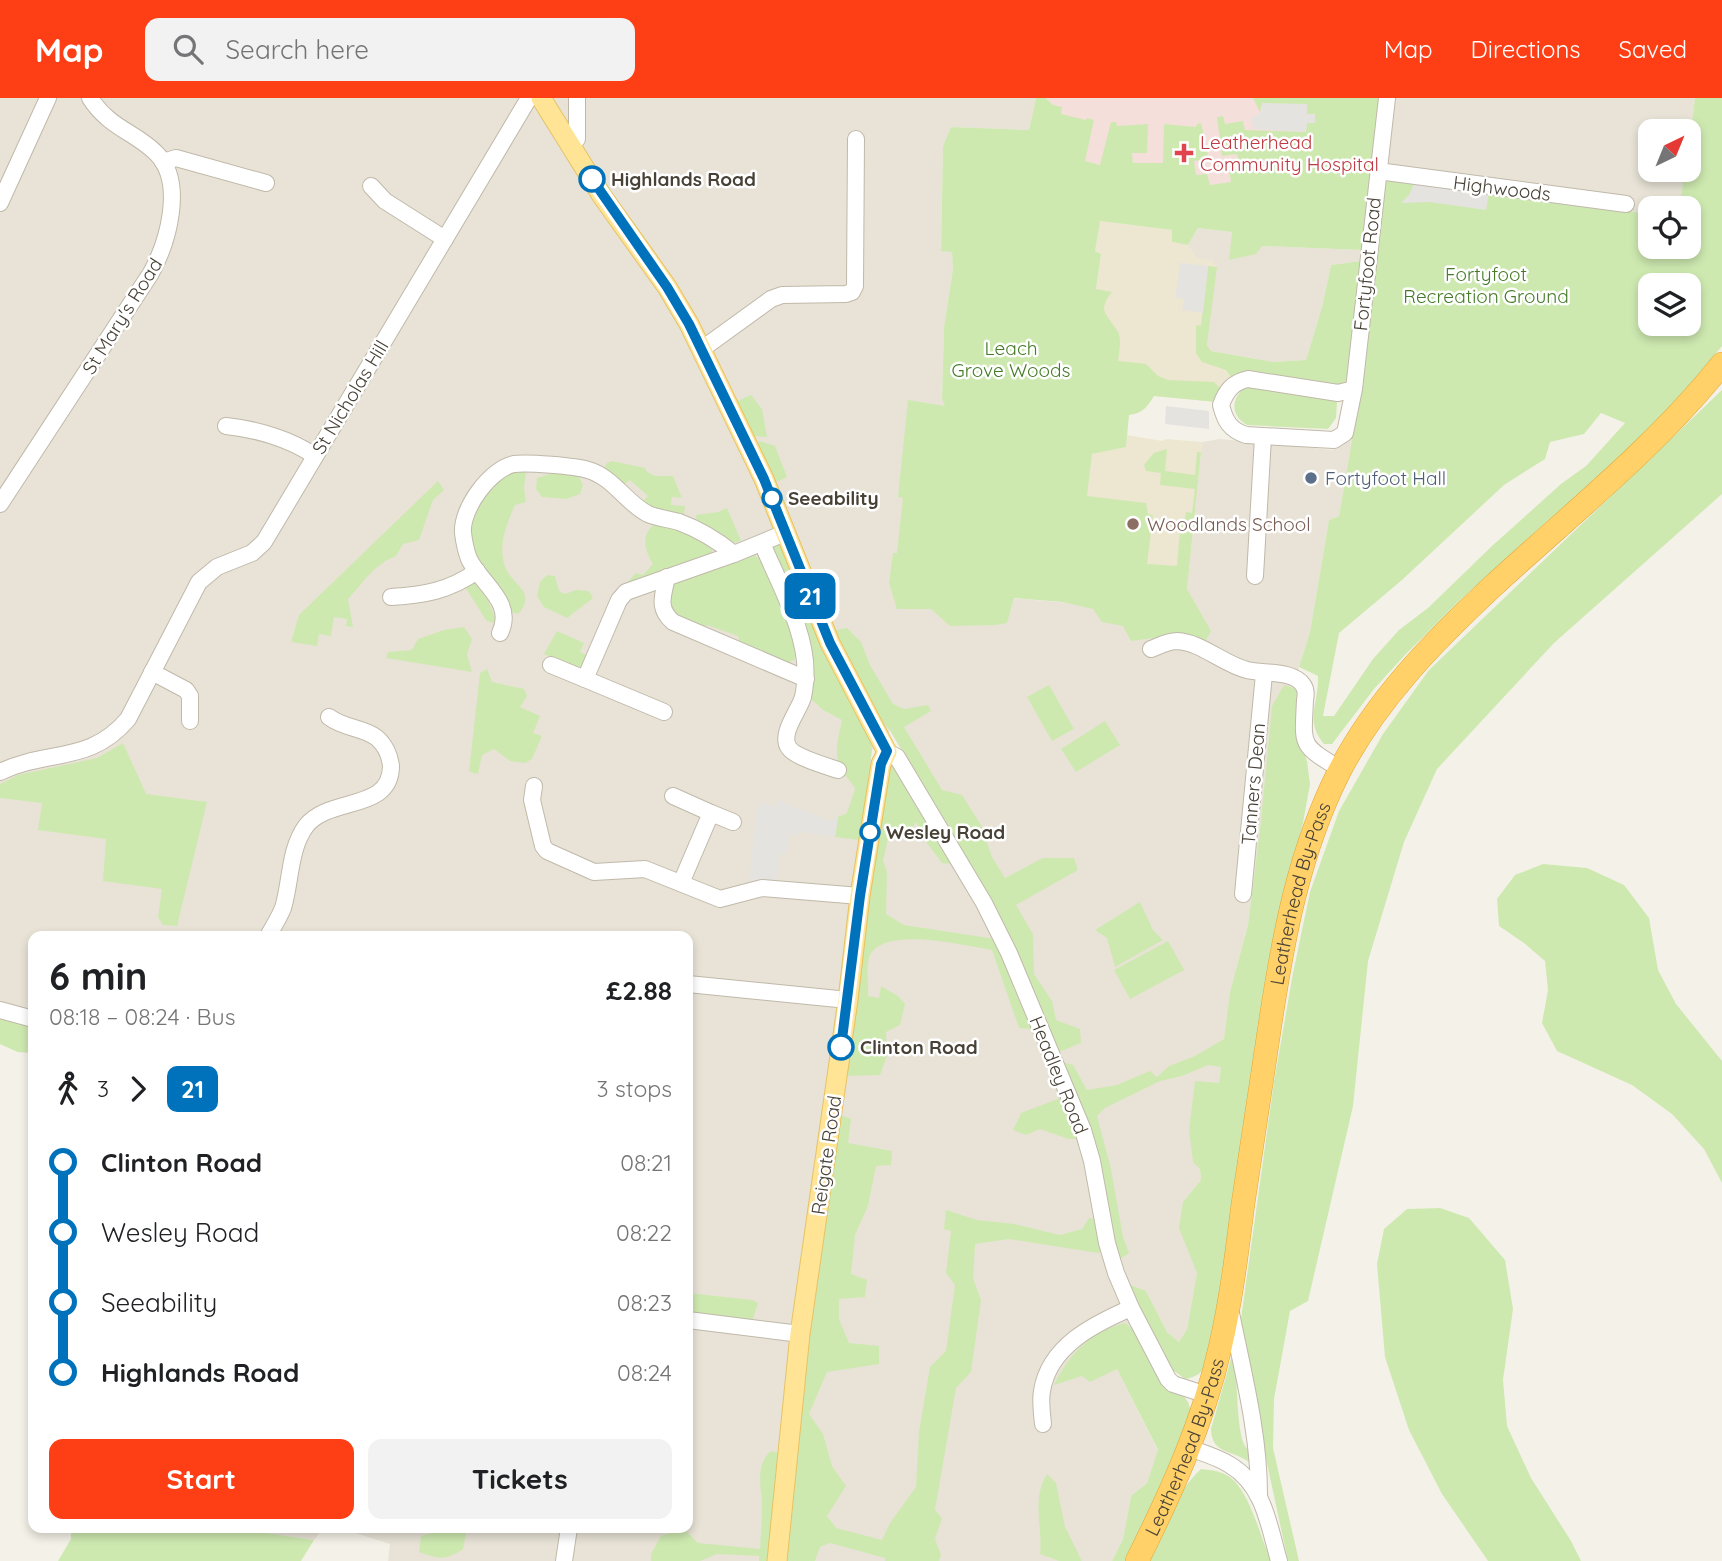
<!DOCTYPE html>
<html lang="en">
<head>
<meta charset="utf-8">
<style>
	:root { --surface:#fff; --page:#f2f2f2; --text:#202124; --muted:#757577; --accent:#fe3e15 }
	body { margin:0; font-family:Quicksand,sans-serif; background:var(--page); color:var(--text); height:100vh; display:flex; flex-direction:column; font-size:26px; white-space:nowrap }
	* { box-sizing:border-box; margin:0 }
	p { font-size:23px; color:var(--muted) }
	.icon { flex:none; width:38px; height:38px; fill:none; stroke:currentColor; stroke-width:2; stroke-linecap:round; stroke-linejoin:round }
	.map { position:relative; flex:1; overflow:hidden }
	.drawer { position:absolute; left:28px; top:833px; width:665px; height:602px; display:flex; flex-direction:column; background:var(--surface); border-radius:14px; box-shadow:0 4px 10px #0003 }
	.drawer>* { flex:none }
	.badge { padding:0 14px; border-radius:10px; font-size:24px; line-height:46px }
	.needle { width:46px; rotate:43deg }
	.tools { position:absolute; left:1638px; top:21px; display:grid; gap:14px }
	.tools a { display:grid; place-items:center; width:63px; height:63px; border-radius:14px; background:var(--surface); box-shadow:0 4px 10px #0003; font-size:35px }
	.map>.badge { position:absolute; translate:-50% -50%; box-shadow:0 0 0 4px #fff }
	.legs { display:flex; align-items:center; gap:10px; height:77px; padding:0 21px; font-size:23px }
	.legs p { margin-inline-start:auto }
	.overview { display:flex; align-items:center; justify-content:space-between; height:119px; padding:0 21px }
	h1 { font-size:38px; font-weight:700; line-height:52px }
	.primary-button { display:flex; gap:14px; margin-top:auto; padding:14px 21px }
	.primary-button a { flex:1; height:80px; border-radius:14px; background:var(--accent); color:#fff; font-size:28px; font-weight:700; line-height:80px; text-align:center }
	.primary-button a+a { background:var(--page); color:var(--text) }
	ul { padding:0 21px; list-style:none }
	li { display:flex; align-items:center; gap:24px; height:70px; font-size:26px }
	li i { display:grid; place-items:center; width:10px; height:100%; margin:0 9px; background:currentColor }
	li i::after { content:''; width:18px; height:18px; margin:-9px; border:5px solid; border-radius:50%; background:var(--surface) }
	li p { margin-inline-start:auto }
	li:first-child i { background:linear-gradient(#0000 50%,currentColor 0) }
	li:last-child i { background:linear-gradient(currentColor 50%,#0000 0) }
	header { display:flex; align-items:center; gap:42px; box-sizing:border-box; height:98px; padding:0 35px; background:var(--accent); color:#fff }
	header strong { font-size:33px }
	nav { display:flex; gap:38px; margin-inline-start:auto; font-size:24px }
	.search { width:490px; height:63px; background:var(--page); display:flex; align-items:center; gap:18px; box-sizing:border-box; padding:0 24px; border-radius:14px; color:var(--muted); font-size:26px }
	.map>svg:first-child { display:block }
	.residential { fill:#e8e3d6 }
	.education { fill:#ede6d1 }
	.medical { fill:#f5dfdb }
	.green { fill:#cee9b0; fill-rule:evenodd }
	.parking { fill:#e5e3e0 }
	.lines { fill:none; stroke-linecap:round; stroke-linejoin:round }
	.minor-casing { stroke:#c0b9aa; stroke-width:18 }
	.major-casing { stroke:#e6c264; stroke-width:21 }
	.highway-casing { stroke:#e0a635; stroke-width:24 }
	.minor { stroke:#fff; stroke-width:16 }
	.major { stroke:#ffe496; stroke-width:19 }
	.highway { stroke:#ffd168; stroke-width:23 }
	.line-1-casing { stroke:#fff; stroke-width:16 }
	.line-1 { stroke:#0072bc; stroke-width:10 }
	.health-dot { fill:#e0444e; stroke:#fff; stroke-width:2.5 }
	.stop-1-dot { fill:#fff; stroke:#0072bc; stroke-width:3.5 }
	.service-dot { fill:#5c6f8a; stroke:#fff; stroke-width:2.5 }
	.education-dot { fill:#8d6e63; stroke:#fff; stroke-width:2.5 }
	.labels { text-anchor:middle; stroke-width:5; stroke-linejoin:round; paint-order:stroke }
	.health-label { font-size:19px; fill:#be3a42; stroke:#fff; text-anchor:start }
	.stop-label { font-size:19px; font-weight:bold; fill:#484136; stroke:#fff; text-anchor:start }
	.street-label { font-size:19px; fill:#484136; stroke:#fff }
	.park-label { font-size:19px; fill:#457b28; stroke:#fff }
	.service-label { font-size:19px; fill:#4e5e75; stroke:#fff; text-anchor:start }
	.education-label { font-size:19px; fill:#785e54; stroke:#fff; text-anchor:start }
</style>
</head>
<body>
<header>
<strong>Map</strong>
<div class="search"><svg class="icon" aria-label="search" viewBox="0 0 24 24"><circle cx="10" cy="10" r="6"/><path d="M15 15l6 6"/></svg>Search here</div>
<nav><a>Map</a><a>Directions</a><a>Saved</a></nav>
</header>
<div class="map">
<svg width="1722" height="1463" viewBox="0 0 1722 1463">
	<rect width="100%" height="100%" fill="#f4f1e8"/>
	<g class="residential">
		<path d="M0,0H1036L1029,32L951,29L943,48L941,152L952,153L953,171L944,229L942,301L946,308L903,400L984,498L1180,514L1187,491L1202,344L1220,341L1333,352L1350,336L1351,348L1339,418L1329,422L1310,534L1293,588L1261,723L1248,827L1230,895L1213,1035L1200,1071L1201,1082L1183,1104L1197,1175L1187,1231L1179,1244L1167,1234L1146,1193L1128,1186L1117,1155L1095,1044L1012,842L997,813L890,633L872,652L773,1463H388L390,1446L340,1430H688V838H33V955L18,954L0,946Z"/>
		<path d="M1382,0H1695L1689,48V33H1650V72H1685L1679,110H1650V116L1372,77Z"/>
		<path d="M1198,130L1232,134L1230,162L1262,148L1362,152L1361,163L1331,167L1322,209L1306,262L1273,264L1211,253L1207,247L1216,169L1196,160L1188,147Z"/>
		<path d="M892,667L990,829L1079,1041L1139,1236L1099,1235L1158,1353L1147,1385L1131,1398L1123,1441L1112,1463H1082L1079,1457L1065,1463H785L792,1378L856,905Z"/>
		<path d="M232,1430H323L314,1442Z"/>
	</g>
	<g class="education">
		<path d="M1099,123L1172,132V144L1188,147L1196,160L1212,162L1217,169L1207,247L1233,281L1217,304L1154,298L1100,265L1103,193L1096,192L1101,156L1095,153Z"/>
		<path d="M1127,337L1162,343L1166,341L1202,344L1187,491L1063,504L1079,358L1126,349Z"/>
	</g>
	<path class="medical" d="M1046,0H1323L1304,96L1059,104L1053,7Z"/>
	<g class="green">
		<path d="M1036,0H1046L1053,7L1062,9L1061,16L1086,22L1087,20L1094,22L1085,63L1100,67L1111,24H1116L1117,28L1148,26L1147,55H1132L1133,65H1163L1164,26L1196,29L1197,26L1201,25L1209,61L1194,63L1196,77L1207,76L1210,87L1231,84L1229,72L1239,70L1237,56L1222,58L1217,19L1223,18L1225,26L1243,23L1245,32L1306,34L1307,16L1262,6L1260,14L1253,0H1382L1372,77L1415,84L1650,116V149H1689V110H1679L1685,72H1689V48L1695,0H1722V248L1662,320L1461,501L1405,557L1374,591L1332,646H1324C1304,623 1319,605 1318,578L1299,569L1310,534L1329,422L1339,418L1351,348L1362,152L1262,148L1256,156L1229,162L1232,134L1198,130L1188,147L1172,144V132L1100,123L1095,153L1101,156L1096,191L1112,194C1096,214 1108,216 1118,234C1122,242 1119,254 1118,263L1146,266L1158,278L1168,282L1214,284L1220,290L1217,304L1154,298C1148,308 1142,316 1129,317L1126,349L1092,356L1087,398L1146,405L1148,416L1153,417L1147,466L1177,468L1181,420H1185L1186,414L1192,415L1195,391L1160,387L1161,375L1146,373L1144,367L1154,355L1167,351L1165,373L1195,377L1197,354H1201L1187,491L1211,533L1205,544L1169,538L1131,543L1123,528L1102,524L1093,511L1063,504L1014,500L1007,525L996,527L950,528L931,511H897L889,485L893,455H897L903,400L898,399L908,302L945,308L942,301L944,229L953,171L952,154L941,153L943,48L951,29L1029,32ZM1650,187H1689V226H1650ZM1601,315L1625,325L1586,368L1561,386L1492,448L1428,510L1399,532L1373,561L1334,618H1323L1339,535L1402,482L1504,387L1545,361L1550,344L1584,336Z"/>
		<path d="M1361,163L1348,283L1338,289L1336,320L1328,331L1247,327C1233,319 1230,305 1241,293L1226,272L1202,264L1196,255V228L1201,227L1208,168L1217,169L1207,247L1211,253L1273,264L1306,262L1322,209L1331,167Z"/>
		<path d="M1722,292V396L1554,545L1437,671L1404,744L1368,863L1353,1008L1308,1203L1290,1213L1274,1301L1273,1350L1299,1463H1288L1239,1235L1274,984L1293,875L1310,794L1339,713L1383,636L1429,572Z"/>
		<path d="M751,297L762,311L767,339L753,338L737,303Z"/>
		<path d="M760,343L775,348L787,379L779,383L769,382L756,347Z"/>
		<path d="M612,363L645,370L647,374L655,378H673L682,400L672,399L671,407L685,408L684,416L679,419L656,413L642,404L648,398L630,382L622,388L603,372L607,365Z"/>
		<path d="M518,369L526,374L524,390L526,404L515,407C506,427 497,450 506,471C512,486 538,495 518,516L511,514C487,480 451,436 484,396C495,384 503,376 518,369Z"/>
		<path d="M577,375L583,387L580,396L566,401L542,399L536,391L537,380L550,376Z"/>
		<path d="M438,383L444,392L433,402L419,442L403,446L396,458C373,467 364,484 348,501L353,529L346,528L347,521L334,519L331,538L319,536L317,548L291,544L299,517Z"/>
		<path d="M727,410L741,443C724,449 710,434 697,424L696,417L718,414Z"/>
		<path d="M657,424L684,430L712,449V454L708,459L625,487L636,475L643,477L653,466C644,451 640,436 657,424Z"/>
		<path d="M783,444L869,631L872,651L860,742L835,739L838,719L847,715L855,691C851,682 842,676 839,667C834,653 839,636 842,622L823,612L808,598L771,447Z"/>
		<path d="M748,455L762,461L799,550L795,561L788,565L740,547L738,538L707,527L702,532L674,519L669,508L670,485Z"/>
		<path d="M547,477L555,478L559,493L565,496L576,492L589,493L593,500L567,520L544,509L537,498L540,484Z"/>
		<path d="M472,482L482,486L496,523L492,525L486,522L465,489Z"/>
		<path d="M464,529L472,541L467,556L472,574L386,560L388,554L412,552L418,541L444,532Z"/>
		<path d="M847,530L861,544L870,567L893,606L904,611L928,607L931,613L904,629L942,692L962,697L981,727L992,759L1005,780L1043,760H1074L1078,772L1016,807L1033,836L1034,876L1052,903L1056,922L1080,931L1081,945L1059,954L1012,842L997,813L890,632L878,621L832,533Z"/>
		<path d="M557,533L584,545L580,554L588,558L582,572L544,556Z"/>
		<path d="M487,571L492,584L524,591L527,598L520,609L540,618L533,635L542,638L532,661L525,665L510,663L494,651L482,657L478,676L469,674L480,575Z"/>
		<path d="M1049,587L1074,631L1052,643L1027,599Z"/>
		<path d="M1284,587L1300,592L1299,639L1307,663L1310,686L1303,725L1288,784L1214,1245C1207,1265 1207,1277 1185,1281L1165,1266L1128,1186L1146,1193L1167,1234L1179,1244L1187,1231L1197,1175L1179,1130L1183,1104L1201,1082L1200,1071L1193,1064L1189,1032L1195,983L1219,985L1221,969L1208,967L1182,978L1160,983L1105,1010L1097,1018L1111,1071L1123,1139L1129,1155L1119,1162L1095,1044L1063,964L1073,967L1087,992L1117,987L1150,973L1157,979L1169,968L1195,958L1224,941L1230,894L1248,827L1261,723L1272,608Z"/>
		<path d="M1105,623L1120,647L1076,674L1061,651Z"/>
		<path d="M123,645L146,696L207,704L177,828L163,827L158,819L162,791L103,783L106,741L38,732L42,705L0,700V686L18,677L97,660Z"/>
		<path d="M892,667L951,766L942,765L926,744L916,724L909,735L888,741L883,763L887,774L886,816L904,827L995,841L1032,931L1019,930L992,852C965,848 880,826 869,860C866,871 869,887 868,898L879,900L881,888L898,898L905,906L900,927L886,934L887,958L880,977L846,978L871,774L888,668Z"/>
		<path d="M1543,766L1587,770L1624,787L1649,820L1658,872L1676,906L1722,963V1085L1704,1051L1672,1016L1632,987L1557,953L1542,925L1548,892L1545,863L1524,845L1499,828L1497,801L1515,777Z"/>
		<path d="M1140,804L1153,832L1163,842L1115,869L1107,840L1095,832Z"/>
		<path d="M1168,843L1184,872L1130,901L1114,872Z"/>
		<path d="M0,918L33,924V955L18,954L0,946Z"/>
		<path d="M1063,999L1079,1041H1068L1040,1031L1026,1037L1013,1032L1021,1015Z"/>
		<path d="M841,1017L851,1021L848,1045L892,1053L891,1067L876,1068L868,1108L855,1137L851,1176L867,1182L865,1199L839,1201V1221L849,1245L879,1248V1266L827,1274L809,1316L823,1336L832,1368L846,1388L827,1418L836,1430L882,1442L890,1425L916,1389L919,1334L930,1269L946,1253L955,1187L946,1175L951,1133L944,1131L946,1112L977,1122L1014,1126L1060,1137L1082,1131L1089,1120L1096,1121L1103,1153L1098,1155L1009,1141L975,1146L973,1180L981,1202L971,1274L956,1290L935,1412L942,1420L935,1441L941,1457L939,1463H885V1460L830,1445L820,1449L815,1463H785L798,1320Z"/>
		<path d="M1440,1110L1469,1120L1505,1162L1513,1211L1503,1282L1507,1328L1531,1380L1571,1443L1581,1463H1488L1442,1396L1409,1332L1385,1259L1377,1166L1384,1131L1407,1111Z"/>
		<path d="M688,1195L752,1202L758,1205L752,1224L688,1217Z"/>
		<path d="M1125,1225L1139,1236L1188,1304L1192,1316L1126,1463H1112L1123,1441L1131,1398L1147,1385L1158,1352L1117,1271L1090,1284L1082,1278L1054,1287C1069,1256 1091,1233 1125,1225Z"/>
		<path d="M1232,1257L1235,1262C1237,1281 1237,1332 1244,1346C1247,1352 1251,1354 1252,1361L1249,1364C1233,1352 1211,1356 1211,1331Z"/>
		<path d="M771,1353L785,1356L773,1463H759V1458L717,1456L700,1463H651V1456L661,1438L674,1434V1430H686V1433L698,1445L760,1451C761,1436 762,1421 762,1406C761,1387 755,1367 771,1353Z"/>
		<path d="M1201,1371C1211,1372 1220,1373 1228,1378C1249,1390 1261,1441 1271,1463H1146C1161,1432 1175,1395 1201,1371Z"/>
		<path d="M1047,1376L1056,1385L1065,1429L1082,1463H1059L1040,1456C1043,1428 1031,1402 1047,1376Z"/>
		<path d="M71,1430H232L314,1442L301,1463H58L71,1441Z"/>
		<path d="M438,1430H467L463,1451C445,1463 439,1461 419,1454L421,1438L436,1434Z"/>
	</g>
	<g class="parking">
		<path d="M1262,5L1307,6V16H1315V25H1307L1306,34L1254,31L1251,21L1262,13Z"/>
		<path d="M1415,84L1489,94L1486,112L1430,104L1401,105L1409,97Z"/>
		<path d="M1180,165L1208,168L1203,215L1182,212L1184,201L1175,200Z"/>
		<path d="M1166,308L1209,313V331L1165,326Z"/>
		<path d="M778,702L829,723L838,719L835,739L799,734L798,738L789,737L786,757L779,756L776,782L749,784L755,726L760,703L775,709Z"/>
	</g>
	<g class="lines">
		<g class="minor-casing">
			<g id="minor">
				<path d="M571,48L577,41V0"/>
				<path d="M163,64L176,60L266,85"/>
				<path d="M1378,73L1626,106"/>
				<path d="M371,88L385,103L445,141"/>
				<path d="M0,105L48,0"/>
				<path d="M702,251L771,201L782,197L846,196L852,194L855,188L856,41"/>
				<path d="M1354,291L1338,295L1248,281C1233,284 1226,293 1221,307C1225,323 1230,332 1246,337L1334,342L1345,335L1354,291L1387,0"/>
				<path d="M226,328C256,331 290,341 315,358"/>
				<path d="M0,406L151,175C168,144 185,85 157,56C136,34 110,31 90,0"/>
				<path d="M762,445C779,486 810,539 805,583C805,588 804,594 803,599C799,613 779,636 789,650C795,659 826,668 838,672"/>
				<path d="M1255,478L1263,339"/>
				<path d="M667,479C663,498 657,510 673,524L806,581"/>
				<path d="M391,499C424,497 449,493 477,473"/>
				<path d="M500,535C515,504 481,486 469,461C466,453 464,443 463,435C461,411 490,371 514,366C526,364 576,368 588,372C613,379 626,405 648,416C657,420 669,421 679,424C698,431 718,443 734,456"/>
				<path d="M1151,551C1159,548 1168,543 1177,543C1201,544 1223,566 1247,572C1263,576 1293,572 1303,587C1306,591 1306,597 1305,602C1303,648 1299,646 1340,671"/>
				<path d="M551,567L585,581L619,502L626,494L734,456L785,435"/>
				<path d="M152,574L186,592L190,598V623"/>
				<path d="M585,581L664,614"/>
				<path d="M887,654L897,659L984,805L1009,855L1083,1032L1092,1063L1107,1145L1116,1175L1131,1210L1168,1281L1173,1286L1207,1297"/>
				<path d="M0,674C48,651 90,666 128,621L199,484L217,469L252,455L264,444L529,0"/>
				<path d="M534,688L532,702L543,748L547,753L594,774L645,771L720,801L762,790L860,798"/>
				<path d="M673,698L711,715L681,785"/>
				<path d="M711,715L733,724"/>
				<path d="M1243,796L1264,576"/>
				<path d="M268,838C273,829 279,820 283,810C291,784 289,751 306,728C329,698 391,714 391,668C390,658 385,647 377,640C363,629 345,631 329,619"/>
				<path d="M688,886L848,902"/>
				<path d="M0,912L33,921"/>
				<path d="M1231,1215C1243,1275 1259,1335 1259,1396"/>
				<path d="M688,1222L800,1236"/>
				<path d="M1043,1326C1042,1315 1040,1303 1042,1293C1049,1248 1094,1226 1131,1210"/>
				<path d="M1189,1350C1203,1355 1218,1359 1230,1367C1264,1387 1269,1428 1279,1463"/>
				<path d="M564,1463L569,1430"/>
			</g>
		</g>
		<g class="major-casing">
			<path id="major" d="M541,0L602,98L667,189L689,226L764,381L830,545L887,654L881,666L860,798L848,902L800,1236L777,1463"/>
		</g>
		<g class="highway-casing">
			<g id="highway">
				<path id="s1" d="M1137,1463C1171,1395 1203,1325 1220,1250C1231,1203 1237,1154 1243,1106C1252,1047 1261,987 1270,927C1283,840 1299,753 1339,674C1376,602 1434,543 1493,488C1571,416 1656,349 1722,266"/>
			</g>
		</g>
		<use href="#minor" class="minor"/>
		<use href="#major" class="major"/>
		<use href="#highway" class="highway"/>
	</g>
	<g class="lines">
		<g class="line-1-casing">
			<path id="line-1" d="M592,81L667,189L689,226L764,381L830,545L887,653L881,666L860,798L841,949"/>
		</g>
		<use href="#line-1" class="line-1"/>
	</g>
	<path class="health-dot" d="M1180.5 44.5h7v7h7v7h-7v7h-7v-7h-7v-7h7z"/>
	<g class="stop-1-dot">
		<circle cx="592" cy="81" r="12"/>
		<circle cx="772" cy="400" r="9"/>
		<circle cx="870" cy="734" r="9"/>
		<circle cx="841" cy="949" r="12"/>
	</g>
	<circle class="service-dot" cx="1311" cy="380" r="7"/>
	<circle class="education-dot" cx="1133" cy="426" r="7"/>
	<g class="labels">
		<g class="health-label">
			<text x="1200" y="51">Leatherhead<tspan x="1200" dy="22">Community Hospital</tspan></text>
		</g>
		<g class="stop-label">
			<text x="611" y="88">Highlands Road</text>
			<text x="788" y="407">Seeability</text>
			<text x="886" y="741">Wesley Road</text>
			<text x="860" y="956">Clinton Road</text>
		</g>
		<g class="street-label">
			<text transform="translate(1502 90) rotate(7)" y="7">Highwoods</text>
			<text transform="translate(1367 166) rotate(-84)" y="7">Fortyfoot Road</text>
			<text transform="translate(122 218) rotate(-58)" y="7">St Mary's Road</text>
			<text transform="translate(350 299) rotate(-59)" y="7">St Nicholas Hill</text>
			<text transform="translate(1253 686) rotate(-85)" y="7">Tanners Dean</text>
			<text dy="7" stroke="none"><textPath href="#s1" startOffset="691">Leatherhead By-Pass</textPath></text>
			<text transform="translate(1059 977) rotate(68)" y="7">Headley Road</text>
			<text transform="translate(826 1057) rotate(-82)" y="7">Reigate Road</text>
			<text dy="7" stroke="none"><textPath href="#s1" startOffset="124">Leatherhead By-Pass</textPath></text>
		</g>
		<g class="park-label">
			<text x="1486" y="183">Fortyfoot<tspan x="1486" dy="22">Recreation Ground</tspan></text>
			<text x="1011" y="257">Leach<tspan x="1011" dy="22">Grove Woods</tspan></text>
		</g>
		<g class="service-label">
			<text x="1325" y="387">Fortyfoot Hall</text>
		</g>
		<g class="education-label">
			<text x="1147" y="433">Woodlands School</text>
		</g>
	</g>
</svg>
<div class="tools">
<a><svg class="needle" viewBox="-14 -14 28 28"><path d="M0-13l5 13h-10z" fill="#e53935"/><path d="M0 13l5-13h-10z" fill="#757577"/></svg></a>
<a><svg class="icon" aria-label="locate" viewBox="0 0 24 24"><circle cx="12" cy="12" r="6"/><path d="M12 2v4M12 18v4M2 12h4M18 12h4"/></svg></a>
<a><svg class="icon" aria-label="layers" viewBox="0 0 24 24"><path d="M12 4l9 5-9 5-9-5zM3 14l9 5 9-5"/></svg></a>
</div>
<b class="badge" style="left:810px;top:498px;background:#0072bc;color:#fff">21</b>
<section class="drawer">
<div class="overview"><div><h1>6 min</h1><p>08:18 – 08:24 · Bus</p></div><b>£2.88</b></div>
<div class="legs"><svg class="icon" aria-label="walk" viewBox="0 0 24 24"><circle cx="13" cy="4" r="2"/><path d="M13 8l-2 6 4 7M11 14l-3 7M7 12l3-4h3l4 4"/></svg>3<svg class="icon" aria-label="forward" viewBox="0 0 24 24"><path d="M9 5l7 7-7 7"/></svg><b class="badge" style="background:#0072bc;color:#fff">21</b><p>3 stops</p></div>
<ul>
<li><i style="color:#0072bc"></i><b>Clinton Road</b><p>08:21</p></li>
<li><i style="color:#0072bc"></i><span>Wesley Road</span><p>08:22</p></li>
<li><i style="color:#0072bc"></i><span>Seeability</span><p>08:23</p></li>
<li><i style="color:#0072bc"></i><b>Highlands Road</b><p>08:24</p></li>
</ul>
<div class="primary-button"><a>Start</a><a>Tickets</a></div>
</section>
</div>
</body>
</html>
